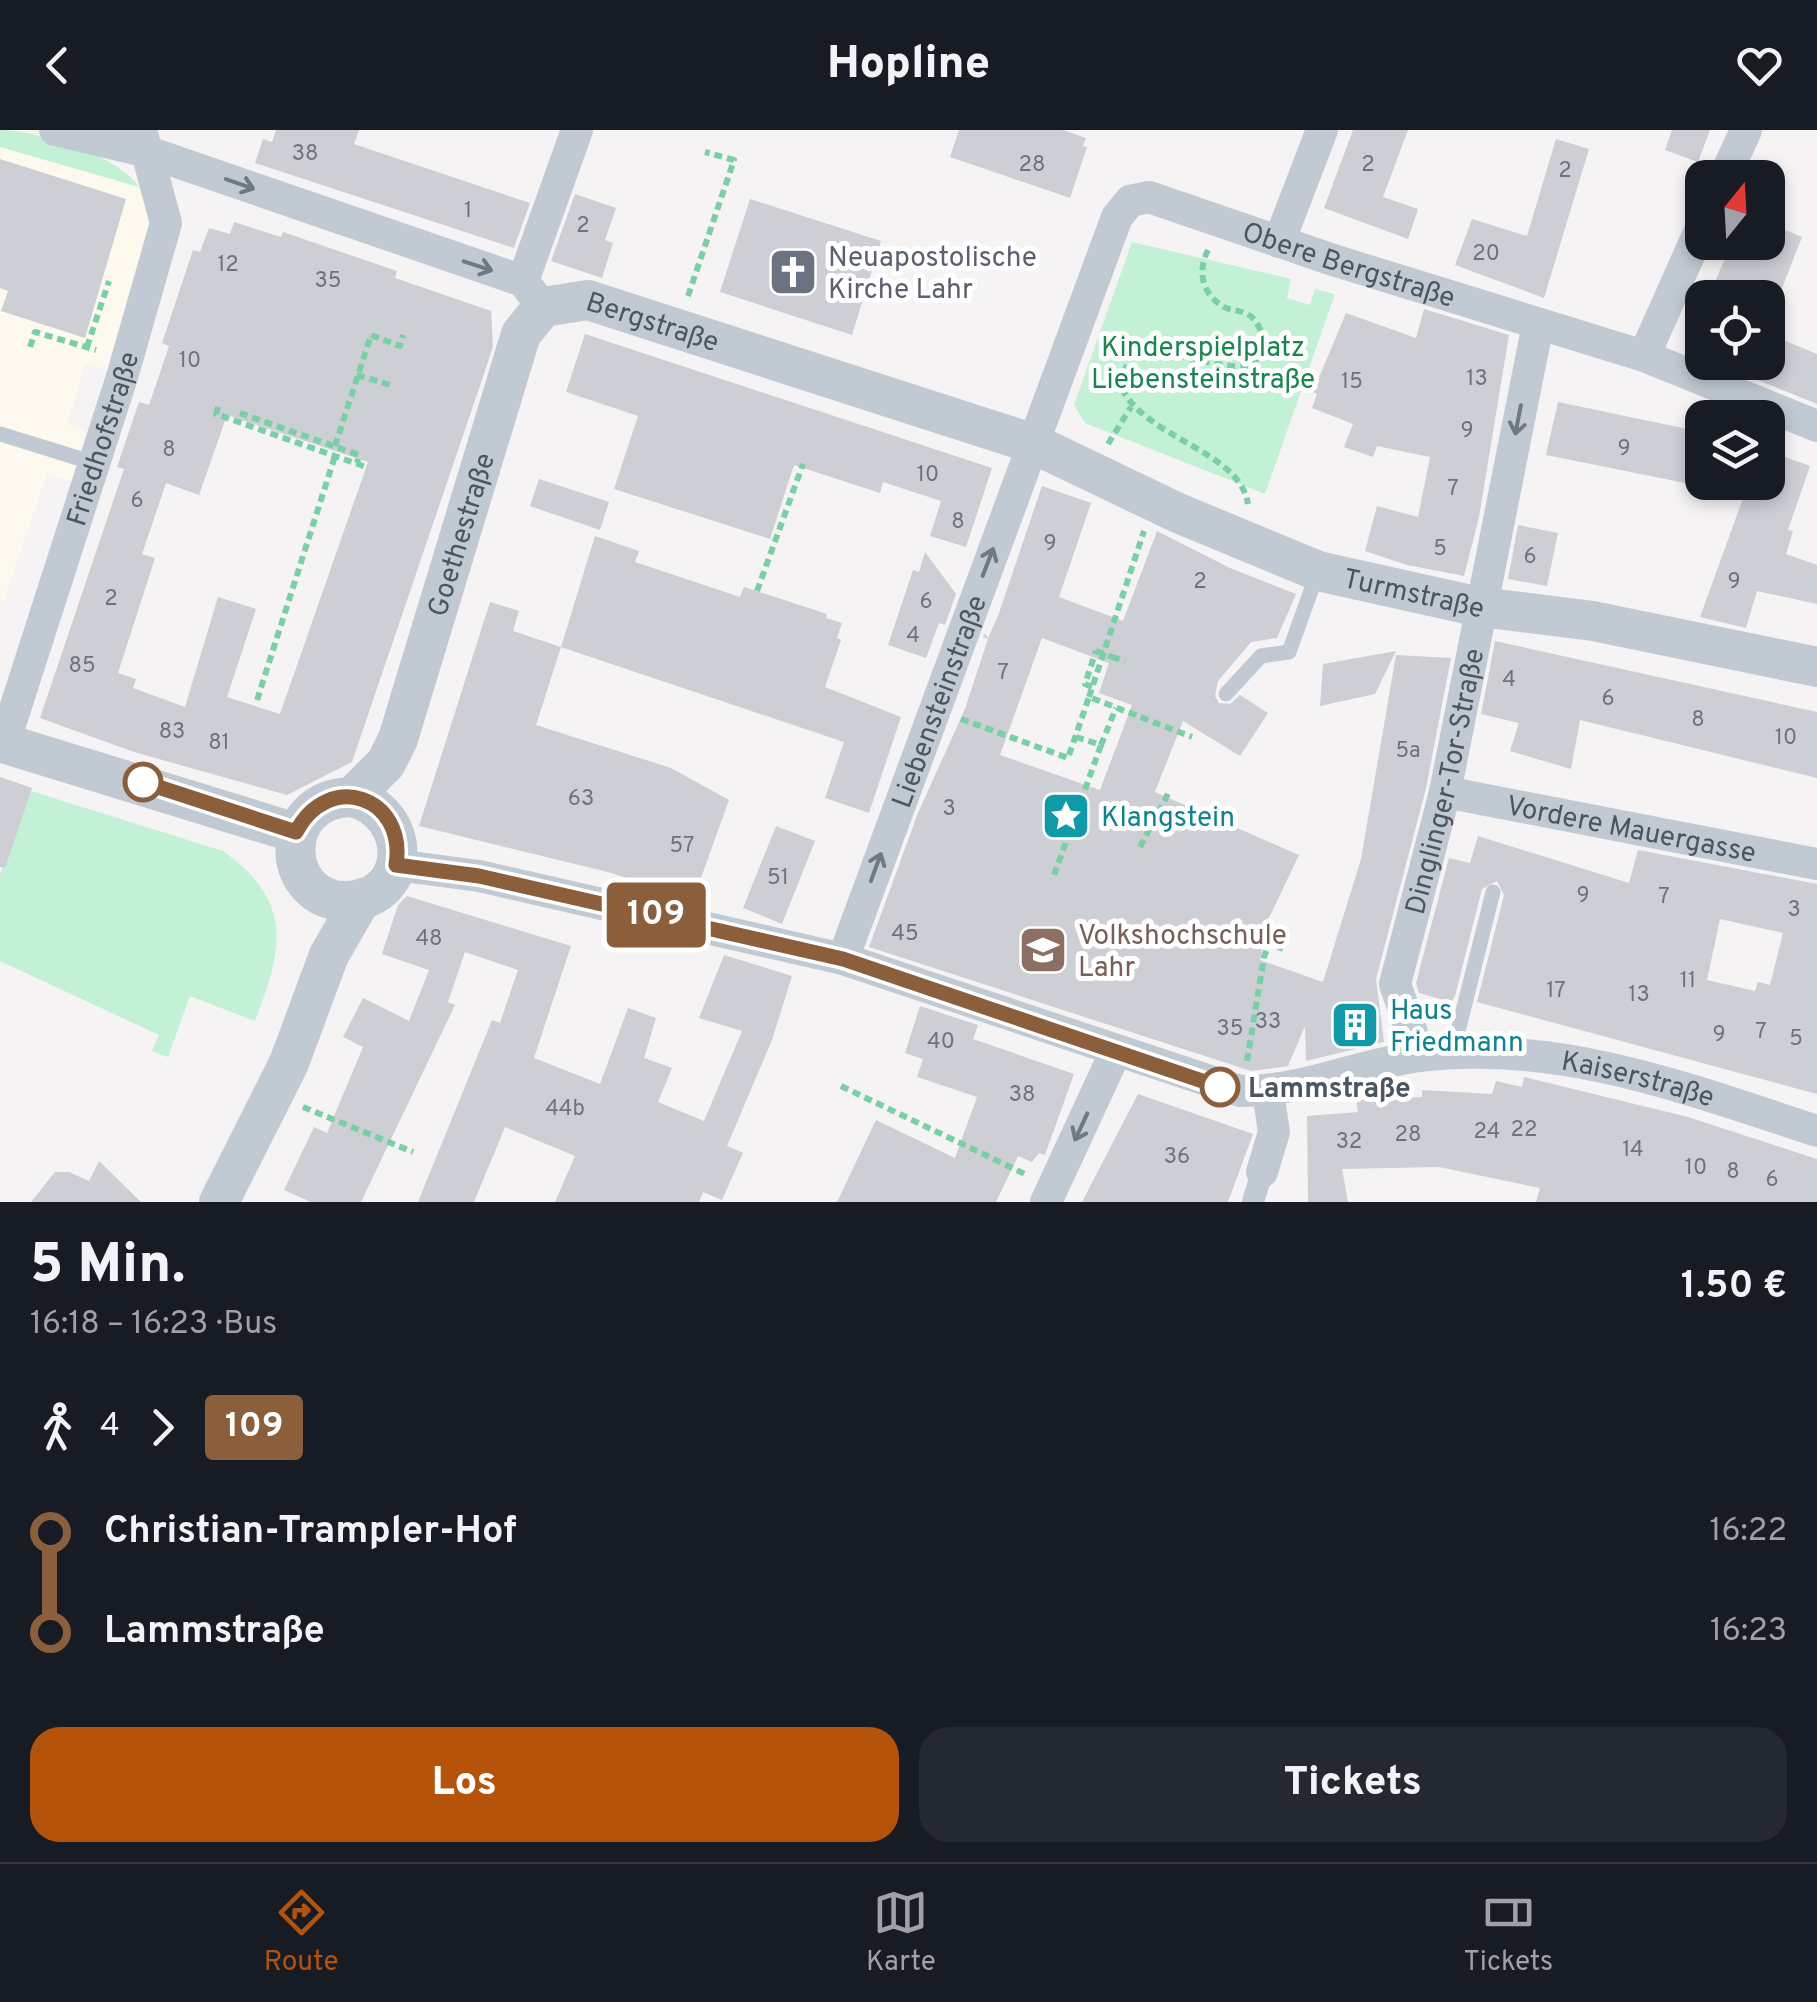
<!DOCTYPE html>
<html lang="de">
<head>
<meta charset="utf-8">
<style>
	:root { --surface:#171b24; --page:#242831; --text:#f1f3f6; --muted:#9ea1a6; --line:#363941; --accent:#b45309 }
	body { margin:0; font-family:Overpass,sans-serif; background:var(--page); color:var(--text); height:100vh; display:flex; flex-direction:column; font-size:38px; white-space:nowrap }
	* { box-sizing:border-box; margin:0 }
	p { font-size:32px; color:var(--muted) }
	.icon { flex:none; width:55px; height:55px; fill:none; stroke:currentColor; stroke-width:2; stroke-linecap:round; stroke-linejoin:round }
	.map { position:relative; height:1072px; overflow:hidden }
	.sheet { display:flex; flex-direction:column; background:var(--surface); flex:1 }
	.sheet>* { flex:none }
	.badge { padding:0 20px; border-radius:8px; font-size:35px; line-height:65px }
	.needle { width:65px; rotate:18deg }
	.fabs { position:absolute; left:1685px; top:30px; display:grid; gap:20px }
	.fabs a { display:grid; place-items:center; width:100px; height:100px; border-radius:20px; background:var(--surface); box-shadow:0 5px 15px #0003; font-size:50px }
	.map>.badge { position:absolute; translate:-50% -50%; box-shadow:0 0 0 5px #fff }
	.legs { display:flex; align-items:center; gap:15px; height:110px; padding:0 30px; font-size:32px }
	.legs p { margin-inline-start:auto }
	.overview { display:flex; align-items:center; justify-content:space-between; height:170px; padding:0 30px }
	h1 { font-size:55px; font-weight:800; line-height:75px }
	.button { display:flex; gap:20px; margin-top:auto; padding:20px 30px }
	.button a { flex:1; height:115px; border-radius:30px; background:var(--accent); color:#fff; font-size:40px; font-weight:800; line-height:115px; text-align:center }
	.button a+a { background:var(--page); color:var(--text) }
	ul { padding:0 30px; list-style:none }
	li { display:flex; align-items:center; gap:35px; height:100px; font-size:38px }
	li i { display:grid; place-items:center; width:15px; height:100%; margin:0 12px; background:currentColor }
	li i::after { content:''; width:25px; height:25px; margin:-12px; border:8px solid; border-radius:50%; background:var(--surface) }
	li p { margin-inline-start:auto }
	li:first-child i { background:linear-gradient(#0000 50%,currentColor 0) }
	li:last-child i { background:linear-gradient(currentColor 50%,#0000 0) }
	header { display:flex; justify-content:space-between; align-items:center; height:130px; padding:0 30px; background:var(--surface); font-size:45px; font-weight:800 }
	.menu { display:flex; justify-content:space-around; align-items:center; height:140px; border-top:2px solid var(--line); background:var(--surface); font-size:28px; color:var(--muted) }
	.menu a { display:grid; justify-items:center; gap:5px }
	.menu .selected { color:var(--accent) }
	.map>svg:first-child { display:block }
	.commercial { fill:#fdf9ef }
	.green { fill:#c3f1d5 }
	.building { fill:#cdcfd5; fill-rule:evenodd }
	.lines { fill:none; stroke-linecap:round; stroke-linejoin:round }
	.path { stroke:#7ad0a6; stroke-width:6; stroke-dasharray:8 5; stroke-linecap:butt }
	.service { stroke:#c1cad2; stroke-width:15 }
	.pedestrian { stroke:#c1cad2; stroke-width:22 }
	.minor { stroke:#c1cad2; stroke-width:32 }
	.tertiary { stroke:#c1cad2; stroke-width:40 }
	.path-bridge { stroke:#7ad0a6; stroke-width:6; stroke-dasharray:8 5; stroke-linecap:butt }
	.oneway { stroke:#6e7983 }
	.line-1-casing { stroke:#fff; stroke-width:22 }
	.line-1 { stroke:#8b5e3c; stroke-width:15 }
	.stop-1-dot { fill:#fff; stroke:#8b5e3c; stroke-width:5 }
	.labels { text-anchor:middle; stroke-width:10; stroke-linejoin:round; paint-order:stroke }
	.number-label { font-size:22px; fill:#6b747e }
	.worship-label { font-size:28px; fill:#5b616d; stroke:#fff; text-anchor:start }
	.street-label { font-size:28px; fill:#4a5661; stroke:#fff }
	.park-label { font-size:28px; fill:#17864f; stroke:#fff }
	.culture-label { font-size:28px; fill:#0d838f; stroke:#fff; text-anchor:start }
	.education-label { font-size:28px; fill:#785e54; stroke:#fff; text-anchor:start }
	.stop-label { font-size:28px; font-weight:bold; fill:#4a5661; stroke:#fff; text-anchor:start }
</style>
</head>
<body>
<header><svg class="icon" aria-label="back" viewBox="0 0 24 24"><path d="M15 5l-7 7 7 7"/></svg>Hopline<svg class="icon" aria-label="heart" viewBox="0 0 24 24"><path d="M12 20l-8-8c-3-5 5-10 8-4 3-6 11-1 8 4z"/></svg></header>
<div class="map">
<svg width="1817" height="1072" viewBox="0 0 1817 1072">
	<rect width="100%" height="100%" fill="#f5f3f3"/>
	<path class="commercial" d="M0,0L117,35L134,48L154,87L109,240L86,233L67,294L89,302L72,352L47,344L4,471H0Z"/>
	<g class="green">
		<path d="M0,0C35,0 120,26 139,57L0,17Z"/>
		<path d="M1132,112L1291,149L1287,168L1310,175L1315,159L1335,164L1265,364L1085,293L1074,275Z"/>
		<path d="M31,661L223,721C294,772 283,818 255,891L190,866L168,927L152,921L159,905L0,831V744Z"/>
	</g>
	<g class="building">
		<path d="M276,0H359L354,14L530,73L514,118L255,33L263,9L272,12Z"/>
		<path d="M959,0H1063L1086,8L1083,16L1087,17L1070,68L950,27Z"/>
		<path d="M1353,0H1408L1383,67L1418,79L1408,109L1324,78Z"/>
		<path d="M1672,0H1710L1698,32L1665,20Z"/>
		<path d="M1556,9L1589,19L1544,168L1455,135L1472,89L1527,106Z"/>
		<path d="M0,29L126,69L85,208L1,181L8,161L0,158Z"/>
		<path d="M575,64L616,78L605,110L613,113L602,148L551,131Z"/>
		<path d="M750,69L881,111L852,205L720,162Z"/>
		<path d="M234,92L281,107L283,102L397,141L395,148L491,181L493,216L487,235L352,632L287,665L134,622L40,588L124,339L117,337L139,272L149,275L169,216L162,213L193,120L200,122L209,98L230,104ZM227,285L368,332L280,584L227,567L256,479L218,467L185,577L133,558L136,549L118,543L155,428L142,424L166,353L199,365Z"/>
		<path d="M1768,93L1802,107L1778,168H1708L1732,112H1768Z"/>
		<path d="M1424,179L1509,205L1479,387L1464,446L1407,435L1365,421L1377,376L1418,387L1430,327L1377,316L1373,327L1344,317L1353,294L1312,278L1317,264L1313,262L1346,183L1416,208Z"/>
		<path d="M585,204L992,338L966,417L930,406L941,371L883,352L880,363L794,335L770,409L614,359L638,286L566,262Z"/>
		<path d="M1768,204L1817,224V274L1713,232H1768Z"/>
		<path d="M1558,272L1702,302V350L1688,345L1685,353L1546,325Z"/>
		<path d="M1768,321L1810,336L1788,400L1793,401L1786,424L1817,435V474L1757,461L1746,498L1700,487L1749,352H1768Z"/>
		<path d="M539,349L609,372L600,400L530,376Z"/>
		<path d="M1042,356L1091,373L1059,467L1123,491L1157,401L1230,438L1296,464L1277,508L1251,512L1218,551L1215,566L1219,573L1230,574L1240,565L1268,583L1240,626L1183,591L1155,662L1299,725L1257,813L1263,816L1260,830L1323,852L1361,729L1396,525L1451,528L1426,658L1376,849L1384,912L1306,931L1305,896L1288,936L1251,941L869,817L918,683L965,579L988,509L983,507L985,503L988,508L998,486ZM1042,508L1109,533L1099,563L1132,575L1100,660L1000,625Z"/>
		<path d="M1518,395L1558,403L1547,456L1508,449Z"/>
		<path d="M595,406L639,421L635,432L740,467L744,457L827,484L826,488L842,493L837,508L841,510L825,557L901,587L869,683L825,668L844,612L561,517Z"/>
		<path d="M925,422L956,464L945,495L939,493L926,528L888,515L913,440L919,442Z"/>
		<path d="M490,472L519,481L513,501L561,517L536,595L671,638L729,670L693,770L608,742L419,696Z"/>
		<path d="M1495,511L1817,582V648L1580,590L1571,639L1510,621L1519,593L1481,584Z"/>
		<path d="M1396,521L1375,564L1320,576L1323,534Z"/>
		<path d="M0,647L32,658L5,738L0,737Z"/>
		<path d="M776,696L815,711L782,794L743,778Z"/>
		<path d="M1478,706L1629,753L1638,720L1817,754V964L1477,872L1504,765L1497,751L1482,759L1455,866L1451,872L1419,863L1416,853L1449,728L1470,733ZM1720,789L1783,803L1770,855L1758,852L1755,861L1707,850Z"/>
		<path d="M407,766L571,816L534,928L600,954L628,878L656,888L644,928L672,938L658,972L704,991L742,901L699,888L724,825L792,846L772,910L727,1016L743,1023L722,1070L703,1062L699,1072H555L575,1026L505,997L474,1072H418L492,890L500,893L518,840L465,822L448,872L455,875L361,1072H311L284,1060L314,997L327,1003L363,917L343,907L363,868L409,891L429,840L382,824L398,775Z"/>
		<path d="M920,876L978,895L973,909L1074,944L1045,1025L1039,1023L1032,1032L1018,1026L996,1072H837L876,990L955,1028L977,967L917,947L923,929L905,923Z"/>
		<path d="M1524,947L1688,987L1817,1029V1072H1536L1540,1058L1439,1037L1342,1039L1348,1072H1308L1307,986L1358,982L1356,970L1422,967V960L1492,964L1496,951L1522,957Z"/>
		<path d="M1138,964L1253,1004L1228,1072H1082Z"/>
		<path d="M99,1031L141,1072H31L55,1042H69L89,1051Z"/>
	</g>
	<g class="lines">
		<g class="path">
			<path d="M1208,120C1197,142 1202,164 1224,177C1231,181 1242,180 1249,185C1258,191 1262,203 1265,213L1253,236C1210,240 1164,215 1133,223L1119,252C1140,309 1239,318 1248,374"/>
			<path d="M688,166L734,30L705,22"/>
			<path d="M30,217L35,202L96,220"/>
			<path d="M87,217L109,151"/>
			<path d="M357,245L394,256"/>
			<path d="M218,277L216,284L366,337"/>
			<path d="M240,283L359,325L357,333"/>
			<path d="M1108,314L1131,277"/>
			<path d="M335,316L371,205L400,216L403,205"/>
			<path d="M757,461L803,334"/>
			<path d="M1112,527L1125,531"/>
			<path d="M1092,557L1085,554L1096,521"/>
			<path d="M1089,567L1144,401"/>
			<path d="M257,570L335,326"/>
			<path d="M961,589L1068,628L1089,567L1192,607"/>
			<path d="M1076,607L1101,615L1116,578"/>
			<path d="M1140,717L1170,660"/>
			<path d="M1054,745L1101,615"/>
			<path d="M1247,931L1264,827L1269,813L1283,819"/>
			<path d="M841,956L1025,1044"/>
			<path d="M303,977L413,1022"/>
		</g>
		<g class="service">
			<path d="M0,304L94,333"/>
			<path d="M1226,564L1261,526L1289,522L1317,444"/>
			<path d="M1452,925L1493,762"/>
		</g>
		<path class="pedestrian" d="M1253,1072L1262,1042"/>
		<g class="minor">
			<path d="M55,0L148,22L523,151L543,177"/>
			<path d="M1724,48L1746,0"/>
			<path d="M1279,112L1322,0"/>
			<path d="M523,151L577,0"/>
			<path d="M1644,226L1702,96"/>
			<path id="s1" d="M4,613L122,247L166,93L141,0"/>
			<path id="s2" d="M1445,662L1817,734"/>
			<path id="s3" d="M396,735L479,746L843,829L1240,961C1303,962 1359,934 1420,926C1558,909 1688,959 1817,1001"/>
			<path id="s4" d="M843,829L1117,87L1130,71L1149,67L1333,130L1644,226L1817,296"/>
			<path id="s5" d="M1420,926L1395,854L1445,662L1538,194"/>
			<path d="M1262,1042L1274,1002L1268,962"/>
			<path d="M1046,1072L1116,921"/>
		</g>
		<g class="tertiary">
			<path d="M0,612L296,703"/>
			<path id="s6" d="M352,667C413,683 413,767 349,771C280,774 274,668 352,667L386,633L398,609L521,204L543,177L588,170L1034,314L1178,383L1318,441L1480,477L1593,491L1817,537"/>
			<path d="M219,1072L289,933L329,825L362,768"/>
		</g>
		<path class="path-bridge" d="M1096,521L1112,527"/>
	</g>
	<defs><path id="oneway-shaft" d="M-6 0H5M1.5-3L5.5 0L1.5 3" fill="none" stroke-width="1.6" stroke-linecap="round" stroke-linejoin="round" transform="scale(2.5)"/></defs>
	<g class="oneway">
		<use href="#oneway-shaft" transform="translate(240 54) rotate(19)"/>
		<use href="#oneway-shaft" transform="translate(478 136) rotate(18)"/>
		<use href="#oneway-shaft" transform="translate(1518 290) rotate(101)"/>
		<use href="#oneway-shaft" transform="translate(988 432) rotate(-69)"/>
		<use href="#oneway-shaft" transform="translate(876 737) rotate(-70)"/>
		<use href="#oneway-shaft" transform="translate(1081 997) rotate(115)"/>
	</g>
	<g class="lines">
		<g class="line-1-casing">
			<path id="line-1" d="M143,652L296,702C328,640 407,666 396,735L479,746L843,829L1220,957"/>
		</g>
		<use href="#line-1" class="line-1"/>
	</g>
	<defs>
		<g id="church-square" transform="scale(2.5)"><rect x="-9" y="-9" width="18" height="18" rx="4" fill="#6b7280" stroke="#fff"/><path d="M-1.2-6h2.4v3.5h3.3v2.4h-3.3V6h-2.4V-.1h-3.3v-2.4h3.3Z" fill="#fff"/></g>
		<g id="sight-square" transform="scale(2.5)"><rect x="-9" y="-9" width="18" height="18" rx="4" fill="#0f9aa8" stroke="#fff"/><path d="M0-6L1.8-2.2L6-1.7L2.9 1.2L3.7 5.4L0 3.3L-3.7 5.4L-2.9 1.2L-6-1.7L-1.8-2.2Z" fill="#fff"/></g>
		<g id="university-square" transform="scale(2.5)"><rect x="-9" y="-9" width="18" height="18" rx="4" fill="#8d6e63" stroke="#fff"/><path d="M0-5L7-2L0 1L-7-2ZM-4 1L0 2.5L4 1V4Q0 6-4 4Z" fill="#fff"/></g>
		<g id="building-square" transform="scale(2.5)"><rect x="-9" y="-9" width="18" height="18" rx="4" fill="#0f9aa8" stroke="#fff"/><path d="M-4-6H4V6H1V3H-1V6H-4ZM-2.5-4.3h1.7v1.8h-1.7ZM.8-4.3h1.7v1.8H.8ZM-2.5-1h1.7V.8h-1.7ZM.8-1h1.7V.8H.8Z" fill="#fff"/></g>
	</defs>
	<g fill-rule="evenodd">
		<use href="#church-square" x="793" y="142"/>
		<use href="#sight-square" x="1066" y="686"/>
		<use href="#university-square" x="1043" y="820"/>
		<use href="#building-square" x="1355" y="895"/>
	</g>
	<g class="stop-1-dot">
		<circle cx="143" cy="652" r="18"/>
		<circle cx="1220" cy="957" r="18"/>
	</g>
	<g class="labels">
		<g class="number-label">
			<text x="305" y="30">38</text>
			<text x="1032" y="41">28</text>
			<text x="1368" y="41">2</text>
			<text x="1565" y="47">2</text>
			<text x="468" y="87">1</text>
			<text x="583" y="102">2</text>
			<text x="1486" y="130">20</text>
			<text x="228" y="141">12</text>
			<text x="328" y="157">35</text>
			<text x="190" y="237">10</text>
			<text x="1477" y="255">13</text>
			<text x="1352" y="258">15</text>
			<text x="1467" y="307">9</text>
			<text x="1624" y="325">9</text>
			<text x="169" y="326">8</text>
			<text x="928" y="351">10</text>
			<text x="1453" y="365">7</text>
			<text x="137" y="377">6</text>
			<text x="958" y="398">8</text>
			<text x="1050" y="420">9</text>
			<text x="1440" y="425">5</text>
			<text x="1530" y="433">6</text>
			<text x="1200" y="458">2</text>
			<text x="1734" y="458">9</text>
			<text x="111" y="475">2</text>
			<text x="926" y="478">6</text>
			<text x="913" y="512">4</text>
			<text x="82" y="542">85</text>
			<text x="1003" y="549">7</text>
			<text x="1509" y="556">4</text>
			<text x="1608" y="575">6</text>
			<text x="1698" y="596">8</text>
			<text x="172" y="608">83</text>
			<text x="1786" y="614">10</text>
			<text x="219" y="619">81</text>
			<text x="1408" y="627">5a</text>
			<text x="581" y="675">63</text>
			<text x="949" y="685">3</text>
			<text x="682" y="722">57</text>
			<text x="778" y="754">51</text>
			<text x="1583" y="772">9</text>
			<text x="1664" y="773">7</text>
			<text x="1794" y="786">3</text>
			<text x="905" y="810">45</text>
			<text x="429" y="815">48</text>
			<text x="1688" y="857">11</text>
			<text x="1556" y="867">17</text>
			<text x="1639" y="871">13</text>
			<text x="1268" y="898">33</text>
			<text x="1230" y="905">35</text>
			<text x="1761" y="908">7</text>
			<text x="1719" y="911">9</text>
			<text x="1796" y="915">5</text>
			<text x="941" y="918">40</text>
			<text x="1022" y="971">38</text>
			<text x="565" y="985">44b</text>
			<text x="1524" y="1006">22</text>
			<text x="1487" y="1008">24</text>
			<text x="1408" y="1011">28</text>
			<text x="1349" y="1018">32</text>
			<text x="1633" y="1026">14</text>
			<text x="1177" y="1033">36</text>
			<text x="1696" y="1044">10</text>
			<text x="1733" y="1048">8</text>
			<text x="1772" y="1056">6</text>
		</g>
		<g class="worship-label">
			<text x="828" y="136">Neuapostolische<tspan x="828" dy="32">Kirche Lahr</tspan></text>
		</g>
		<g class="street-label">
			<text dy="10" stroke="none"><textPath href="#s4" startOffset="1042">Obere Bergstraße</textPath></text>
			<text dy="10" stroke="none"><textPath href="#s6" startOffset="970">Bergstraße</textPath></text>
			<text dy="10" stroke="none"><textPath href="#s1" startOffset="320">Friedhofstraße</textPath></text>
			<text dy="10" stroke="none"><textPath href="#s6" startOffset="612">Goethestraße</textPath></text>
			<text dy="10" stroke="none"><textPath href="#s6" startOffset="1780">Turmstraße</textPath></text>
			<text dy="10" stroke="none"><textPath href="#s4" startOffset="275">Liebensteinstraße</textPath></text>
			<text dy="10" stroke="none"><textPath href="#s5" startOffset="285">Dinglinger-Tor-Straße</textPath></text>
			<text dy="10" stroke="none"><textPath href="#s2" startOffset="190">Vordere Mauergasse</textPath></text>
			<text dy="10" stroke="none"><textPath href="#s3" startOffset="1280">Kaiserstraße</textPath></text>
		</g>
		<g class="park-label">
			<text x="1203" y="226">Kinderspielplatz<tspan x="1203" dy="32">Liebensteinstraße</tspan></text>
		</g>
		<g class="culture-label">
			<text x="1101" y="696">Klangstein</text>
			<text x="1390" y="889">Haus<tspan x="1390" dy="32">Friedmann</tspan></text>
		</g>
		<g class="education-label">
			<text x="1078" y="814">Volkshochschule<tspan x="1078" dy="32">Lahr</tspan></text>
		</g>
		<g class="stop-label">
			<text x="1248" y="967">Lammstraße</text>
		</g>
	</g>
</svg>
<div class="fabs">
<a><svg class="needle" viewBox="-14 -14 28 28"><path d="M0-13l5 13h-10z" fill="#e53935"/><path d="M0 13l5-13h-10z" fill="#9ea1a6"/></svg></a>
<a><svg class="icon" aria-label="locate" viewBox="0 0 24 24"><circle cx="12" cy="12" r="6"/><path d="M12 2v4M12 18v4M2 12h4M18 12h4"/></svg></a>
<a><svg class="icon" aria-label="layers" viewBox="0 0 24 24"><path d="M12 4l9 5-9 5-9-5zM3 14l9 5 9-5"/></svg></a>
</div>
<b class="badge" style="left:656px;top:785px;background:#8b5e3c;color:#fff">109</b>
</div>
<section class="sheet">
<div class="overview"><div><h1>5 Min.</h1><p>16:18 – 16:23 · Bus</p></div><b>1.50 €</b></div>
<div class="legs"><svg class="icon" aria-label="walk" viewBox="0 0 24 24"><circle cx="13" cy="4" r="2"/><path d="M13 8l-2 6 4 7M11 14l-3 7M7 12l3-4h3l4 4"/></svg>4<svg class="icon" aria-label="forward" viewBox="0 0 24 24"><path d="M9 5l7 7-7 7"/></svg><b class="badge" style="background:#8b5e3c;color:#fff">109</b></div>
<ul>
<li><i style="color:#8b5e3c"></i><b>Christian-Trampler-Hof</b><p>16:22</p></li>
<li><i style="color:#8b5e3c"></i><b>Lammstraße</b><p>16:23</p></li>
</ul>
<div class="button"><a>Los</a><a>Tickets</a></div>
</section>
<nav class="menu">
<a class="selected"><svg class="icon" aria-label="directions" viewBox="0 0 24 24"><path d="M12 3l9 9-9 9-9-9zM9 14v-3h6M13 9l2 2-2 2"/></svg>Route</a>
<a><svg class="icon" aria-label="map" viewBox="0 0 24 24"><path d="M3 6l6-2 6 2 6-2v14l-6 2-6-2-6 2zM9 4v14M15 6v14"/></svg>Karte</a>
<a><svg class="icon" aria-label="tickets" viewBox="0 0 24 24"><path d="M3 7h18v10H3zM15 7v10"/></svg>Tickets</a>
</nav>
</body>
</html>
